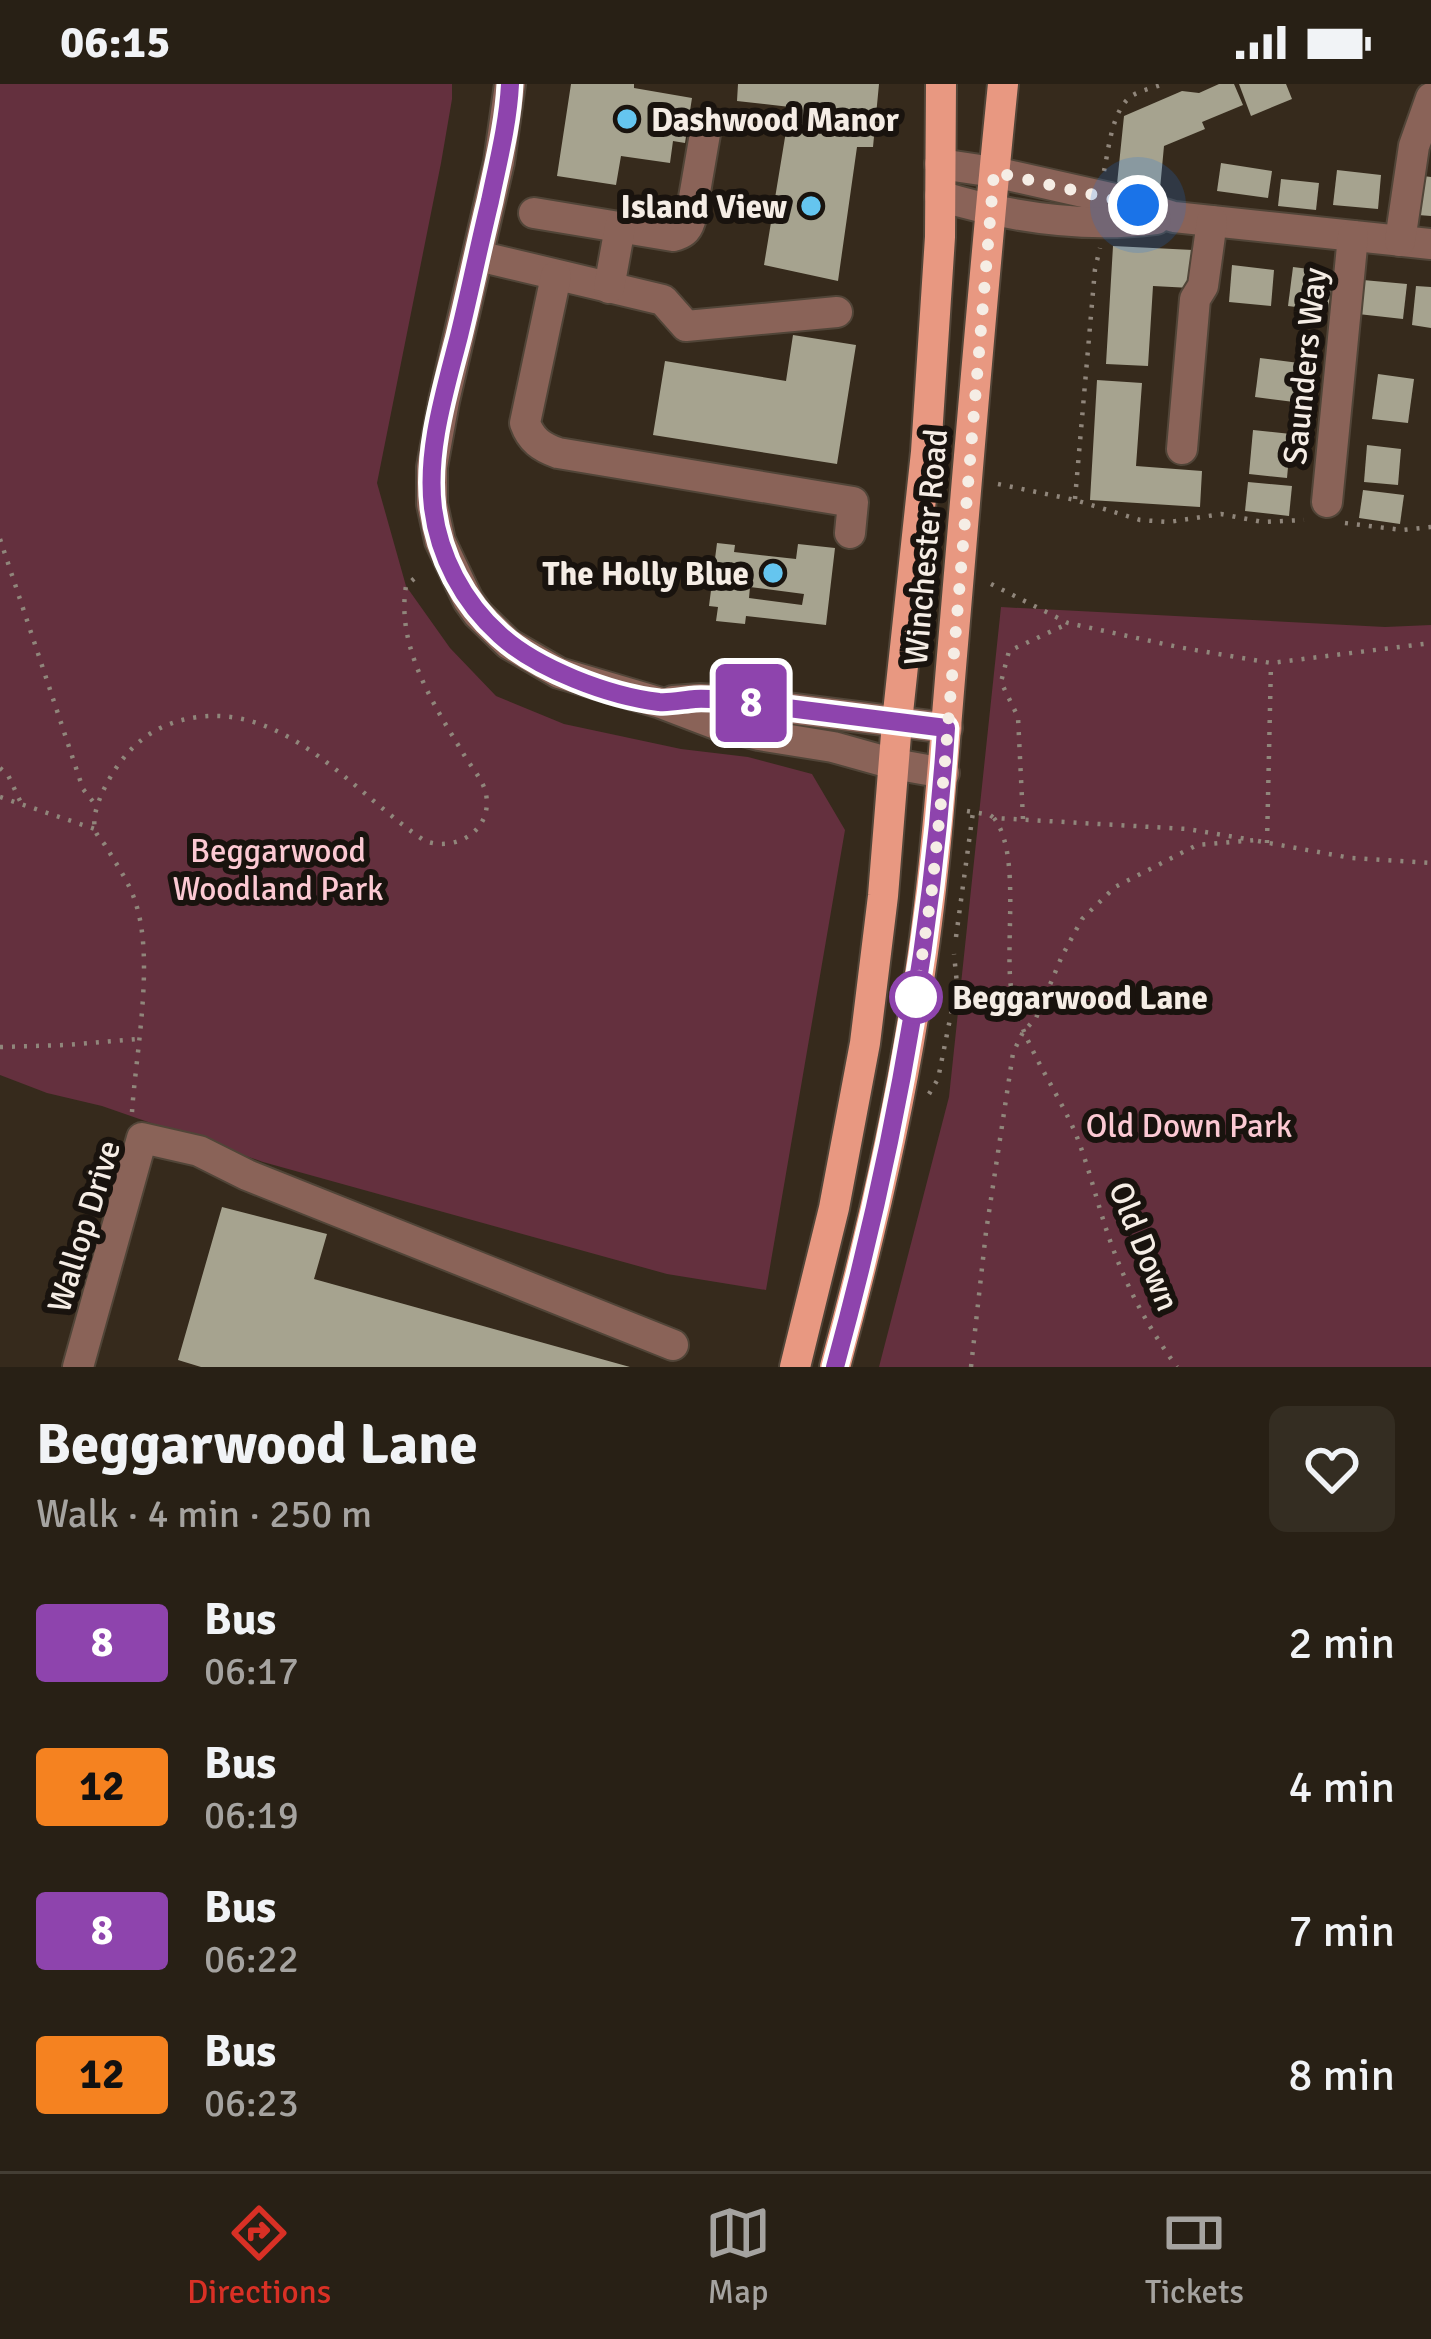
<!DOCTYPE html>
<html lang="en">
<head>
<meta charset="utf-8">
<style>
	:root { --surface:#282015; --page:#342d22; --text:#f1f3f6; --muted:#a5a3a0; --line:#443e34; --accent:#d93025 }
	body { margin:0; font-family:Signika,sans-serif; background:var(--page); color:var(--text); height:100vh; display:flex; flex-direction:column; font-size:45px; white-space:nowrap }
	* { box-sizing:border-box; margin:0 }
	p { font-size:39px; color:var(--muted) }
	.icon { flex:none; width:66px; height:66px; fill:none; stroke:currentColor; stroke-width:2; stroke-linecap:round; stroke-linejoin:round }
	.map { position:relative; height:1283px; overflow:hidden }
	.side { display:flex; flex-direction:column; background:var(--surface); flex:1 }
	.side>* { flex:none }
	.badge { padding:0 24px; border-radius:9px; font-size:42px; line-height:78px }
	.you { position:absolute; width:60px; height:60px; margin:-30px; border:9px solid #fff; border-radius:50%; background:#1a73e8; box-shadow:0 0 0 18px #1a73e833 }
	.map>.badge { position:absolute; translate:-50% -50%; box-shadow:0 0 0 6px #fff }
	.round { display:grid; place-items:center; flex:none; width:126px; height:126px; border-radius:18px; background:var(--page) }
	.overview { display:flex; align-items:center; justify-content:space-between; height:204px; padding:0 36px }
	h1 { font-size:57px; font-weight:800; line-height:90px }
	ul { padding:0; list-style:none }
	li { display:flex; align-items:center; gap:36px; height:144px; padding:0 36px }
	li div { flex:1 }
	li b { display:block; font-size:45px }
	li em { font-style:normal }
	li .badge { min-width:132px; font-weight:700; text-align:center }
	.status { display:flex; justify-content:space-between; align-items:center; height:84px; padding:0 60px; background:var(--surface); direction:ltr }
	.status svg { height:33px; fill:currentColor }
	.menu { display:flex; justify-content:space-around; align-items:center; height:168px; border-top:3px solid var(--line); background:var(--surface); font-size:33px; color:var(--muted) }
	.menu a { display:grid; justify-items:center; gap:6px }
	.menu .selected { color:var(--accent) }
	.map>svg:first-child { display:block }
	.green { fill:#64303e }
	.building { fill:#a6a38f; fill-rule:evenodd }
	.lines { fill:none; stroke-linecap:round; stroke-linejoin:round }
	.minor-casing { stroke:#514538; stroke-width:34 }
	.major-casing { stroke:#514538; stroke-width:34 }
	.path { stroke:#90867b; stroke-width:4.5; stroke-dasharray:3 9; stroke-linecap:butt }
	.minor { stroke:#8a6358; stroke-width:30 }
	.major { stroke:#e89881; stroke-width:30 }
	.line-casing { stroke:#fff; stroke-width:27 }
	.line { stroke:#8e44ad; stroke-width:18 }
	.walk { stroke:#f5ede5; stroke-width:12; stroke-dasharray:0 21.6 }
	.poi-dot { fill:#65c5ef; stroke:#19130e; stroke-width:4.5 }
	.stop-dot { fill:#fff; stroke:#8e44ad; stroke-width:6 }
	.labels { text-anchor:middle; stroke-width:12; stroke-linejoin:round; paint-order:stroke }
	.poi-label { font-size:33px; font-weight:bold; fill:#f5ede5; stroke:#19130e; text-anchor:end }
	.street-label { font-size:33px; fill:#f5ede5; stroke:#19130e }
	.park-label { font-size:33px; fill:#fcc9d3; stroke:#19130e }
	.stop-label { font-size:33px; font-weight:bold; fill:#f5ede5; stroke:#19130e; text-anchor:start }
</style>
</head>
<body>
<div class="status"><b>06:15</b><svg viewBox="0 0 49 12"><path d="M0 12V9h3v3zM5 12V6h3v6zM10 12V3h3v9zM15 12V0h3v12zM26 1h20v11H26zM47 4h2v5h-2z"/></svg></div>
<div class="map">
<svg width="1431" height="1283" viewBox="0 0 1431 1283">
	<rect width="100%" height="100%" fill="#362a1c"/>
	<g class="green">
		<path d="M0,0H452V15L441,79L377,399L406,502L450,564L496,612L564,640L681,665L748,673L812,690L845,746L766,1206L667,1190L263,1078L102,1022L47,1009L0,991Z"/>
		<path d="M1001,523L1385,543L1431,541V1283H879L949,1013Z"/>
	</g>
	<g class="building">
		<path d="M571,0H634V4L692,14L685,59L673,57L670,79L621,72L616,101L557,92Z"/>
		<path d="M738,0H879L873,63H857L838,197L764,181L790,23L737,17Z"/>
		<path d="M1219,0H1234L1243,21L1202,38L1205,45L1164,62L1160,105L1117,100L1124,32L1182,7L1199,9Z"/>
		<path d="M1239,0H1286L1292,15L1251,32Z"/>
		<path d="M1221,79L1272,87L1268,114L1217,107Z"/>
		<path d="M1337,86L1381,91L1378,125L1333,121Z"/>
		<path d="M1423,92L1431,93V132L1418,131Z"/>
		<path d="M1281,95L1319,99L1316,126L1278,122Z"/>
		<path d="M1113,162L1193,166L1191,204L1153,202L1148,282L1106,280Z"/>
		<path d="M1232,181L1274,186L1271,222L1229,218Z"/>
		<path d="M1293,183L1333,188L1328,227L1288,222Z"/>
		<path d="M1363,196L1407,200L1403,235L1358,230Z"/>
		<path d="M1416,202L1431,203V244L1412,241Z"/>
		<path d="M793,251L856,261L837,380L653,351L665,277L786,297Z"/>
		<path d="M1260,274L1299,279L1294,318L1255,313Z"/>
		<path d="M1378,290L1414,295L1408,339L1372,335Z"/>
		<path d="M1097,296L1142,299L1136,382L1202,387L1200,423L1090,416Z"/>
		<path d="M1253,346L1291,350L1287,394L1249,390Z"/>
		<path d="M1367,361L1401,365L1398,401L1364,398Z"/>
		<path d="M1248,398L1292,402L1289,432L1245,427Z"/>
		<path d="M1363,406L1404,411L1400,440L1359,434Z"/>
		<path d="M717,459L735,461L734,468L796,475L798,460L835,464L826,541L746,532L745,540L716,537L718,523L709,522ZM750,503L804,510L802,521L749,514Z"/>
		<path d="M222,1123L327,1150L314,1195L630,1283H201L178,1276Z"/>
	</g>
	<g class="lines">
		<g class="minor-casing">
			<g id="minor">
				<path d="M510,0L499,78L444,317L432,383V420L440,457L468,516L478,530L509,560L559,589L661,619L716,640L759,651L833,663L894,680L944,689"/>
				<path d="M940,80L994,88L1119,116L1174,133L1431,160"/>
				<path d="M940,112C1009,133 1085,144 1156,135"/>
				<path d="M534,129L673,152C682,150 687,147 690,137L706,44"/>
				<path d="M1400,157L1414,62L1431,14"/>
				<path d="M478,172L663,216L686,242L837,228"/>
				<path d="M556,192L525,339C531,356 541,363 558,369L853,418L850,449"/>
				<path d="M609,204L620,143"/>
				<path d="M1182,365L1195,215L1203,202L1212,137"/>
				<path d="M1327,418L1353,152"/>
				<path d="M673,617L700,615L732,617L947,644"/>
				<path d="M78,1283L142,1054L199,1067L247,1091L673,1261"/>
			</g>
		</g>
		<g class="major-casing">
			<g id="major">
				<path d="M795,1283L834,1124L865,959L883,812L897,638L926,368L940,153L941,0"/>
				<path d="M835,1283C869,1158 899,1030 918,902C936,789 943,674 953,560C969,373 984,186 1003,0"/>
			</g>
		</g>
		<g class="path">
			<path d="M1104,87C1109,64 1112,24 1133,11C1142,6 1153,4 1163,0"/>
			<path d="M998,400L1075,416L1140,436L1169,438L1221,430L1263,438L1304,436"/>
			<path d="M1075,415L1095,185L1100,164"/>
			<path d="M1345,439L1402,446L1431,443"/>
			<path d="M0,455L83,705L98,724"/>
			<path d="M991,500L1068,539L1178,563L1271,579L1431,559"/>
			<path d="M0,684L8,691L21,719"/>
			<path d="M0,713L95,745"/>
			<path d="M967,727L990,731L994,734L1187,745L1247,755"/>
			<path d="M994,734C1023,772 1002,869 1013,915C1025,963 1055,1003 1075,1048C1090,1085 1098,1124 1112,1162C1128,1206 1149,1245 1177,1283"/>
			<path d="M1023,735L1018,633L1001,598L1009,567L1065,541"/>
			<path d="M1258,757L1351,774L1431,779"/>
			<path d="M1267,759L1271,579"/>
			<path d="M956,853L973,728"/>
			<path d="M0,963L66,961L138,955"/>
			<path d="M929,1010L938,995L957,900L954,870"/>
			<path d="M132,1028C136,967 155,874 135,817C129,798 115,778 105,761C101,755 96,751 95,745C90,724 113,685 127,670C146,648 169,637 198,633C289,621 356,711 425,757C455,768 493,747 486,710C483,695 470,682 463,669C433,620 396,562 406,502L417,492"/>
			<path d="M971,1283L986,1148L1013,969L1023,948L1036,934L1062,872L1082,835L1115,803L1197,761L1256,756"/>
		</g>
		<use href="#minor" class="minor"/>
		<use href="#major" class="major"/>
	</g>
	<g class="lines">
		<g class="line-casing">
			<path id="line" d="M510,0C508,40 498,78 490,117C479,162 470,207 459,252C445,307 426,367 433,424C439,472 463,518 500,551C537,585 609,612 659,618C670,619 683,616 695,615C707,614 720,616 732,617L946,644C932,860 892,1074 835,1283"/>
		</g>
		<use href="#line" class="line"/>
		<path class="walk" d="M916,913L932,805L944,689L994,88L1138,121"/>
	</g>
	<g class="poi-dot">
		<circle cx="627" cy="35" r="12"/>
		<circle cx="811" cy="122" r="12"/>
		<circle cx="773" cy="489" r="12"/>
	</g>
	<circle class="stop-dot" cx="916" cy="913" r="24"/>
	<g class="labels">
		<g class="poi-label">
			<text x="651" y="47" text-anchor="start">Dashwood Manor</text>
			<text x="787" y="134">Island View</text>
			<text x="749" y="501">The Holly Blue</text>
		</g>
		<g class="street-label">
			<text transform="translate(1304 282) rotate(-84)" y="12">Saunders Way</text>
			<text transform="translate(925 463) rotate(-85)" y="12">Winchester Road</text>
			<text transform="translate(83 1142) rotate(-73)" y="12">Wallop Drive</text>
			<text transform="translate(1145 1162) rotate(68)" y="12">Old Down</text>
		</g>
		<g class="park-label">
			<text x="278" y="778">Beggarwood<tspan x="278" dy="38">Woodland Park</tspan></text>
			<text x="1189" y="1053">Old Down Park</text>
		</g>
		<g class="stop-label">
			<text x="952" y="925">Beggarwood Lane</text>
		</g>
	</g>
</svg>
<div class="you" style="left:1138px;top:121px"></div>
<b class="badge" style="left:751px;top:619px;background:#8e44ad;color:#fff">8</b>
</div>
<section class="side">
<div class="overview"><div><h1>Beggarwood Lane</h1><p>Walk · 4 min · 250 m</p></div><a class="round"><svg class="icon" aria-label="heart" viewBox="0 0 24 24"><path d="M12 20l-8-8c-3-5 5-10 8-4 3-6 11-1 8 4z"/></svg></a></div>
<ul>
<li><span class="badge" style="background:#8e44ad;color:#fff">8</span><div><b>Bus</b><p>06:17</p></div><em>2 min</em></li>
<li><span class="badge" style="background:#f58220;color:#111">12</span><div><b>Bus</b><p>06:19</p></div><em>4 min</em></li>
<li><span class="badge" style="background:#8e44ad;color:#fff">8</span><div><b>Bus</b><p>06:22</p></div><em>7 min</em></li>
<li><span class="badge" style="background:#f58220;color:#111">12</span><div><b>Bus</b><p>06:23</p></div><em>8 min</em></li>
</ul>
</section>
<nav class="menu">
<a class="selected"><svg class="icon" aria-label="directions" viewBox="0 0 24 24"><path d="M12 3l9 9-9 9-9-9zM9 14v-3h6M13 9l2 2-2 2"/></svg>Directions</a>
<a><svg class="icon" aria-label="map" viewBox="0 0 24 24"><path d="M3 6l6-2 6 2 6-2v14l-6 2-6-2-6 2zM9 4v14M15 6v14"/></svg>Map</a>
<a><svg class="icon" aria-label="tickets" viewBox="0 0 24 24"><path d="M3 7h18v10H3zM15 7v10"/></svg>Tickets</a>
</nav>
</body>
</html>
